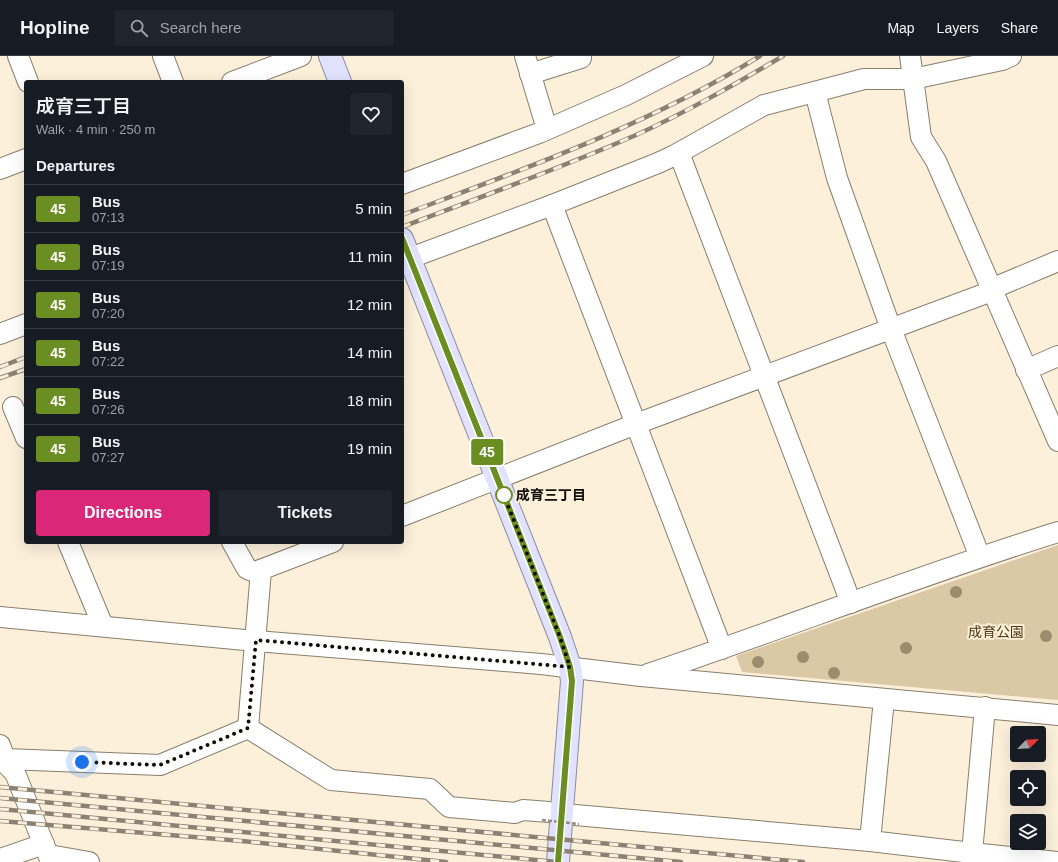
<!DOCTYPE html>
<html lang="en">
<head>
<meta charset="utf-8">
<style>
	:root { --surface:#171b24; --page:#20242c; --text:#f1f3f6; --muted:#9ea1a6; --line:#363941; --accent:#db2777 }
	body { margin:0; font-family:Arial,"Noto Sans JP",sans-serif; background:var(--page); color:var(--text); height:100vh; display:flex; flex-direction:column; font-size:15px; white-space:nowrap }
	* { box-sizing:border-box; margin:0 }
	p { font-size:13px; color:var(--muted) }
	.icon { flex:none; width:22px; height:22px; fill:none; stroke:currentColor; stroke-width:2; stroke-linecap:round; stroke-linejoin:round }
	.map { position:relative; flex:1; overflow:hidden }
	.details { position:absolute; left:24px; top:24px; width:380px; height:464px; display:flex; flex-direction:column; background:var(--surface); border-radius:4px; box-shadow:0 4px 16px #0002 }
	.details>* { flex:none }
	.badge { padding:0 8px; border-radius:3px; font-size:14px; line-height:26px }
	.needle { width:26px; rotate:66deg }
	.controls { position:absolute; left:1010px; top:670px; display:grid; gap:8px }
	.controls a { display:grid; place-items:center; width:36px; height:36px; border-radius:4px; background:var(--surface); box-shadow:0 4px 16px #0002; font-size:20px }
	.you { position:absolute; width:20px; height:20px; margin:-10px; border:3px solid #fff; border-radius:50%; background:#1a73e8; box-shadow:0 0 0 6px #1a73e833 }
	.map>.badge { position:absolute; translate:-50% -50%; box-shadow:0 0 0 2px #fff }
	h2 { padding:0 12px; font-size:15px; line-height:36px }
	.round { display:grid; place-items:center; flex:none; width:42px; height:42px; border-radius:4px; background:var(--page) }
	.head { display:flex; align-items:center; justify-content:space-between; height:68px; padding:0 12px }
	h1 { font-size:19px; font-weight:600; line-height:30px }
	.button { display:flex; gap:8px; margin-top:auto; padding:8px 12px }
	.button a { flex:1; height:46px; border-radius:4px; background:var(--accent); color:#fff; font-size:16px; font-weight:600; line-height:46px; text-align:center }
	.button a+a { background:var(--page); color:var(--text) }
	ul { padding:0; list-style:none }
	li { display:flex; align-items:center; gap:12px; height:48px; padding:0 12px; border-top:1px solid var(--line) }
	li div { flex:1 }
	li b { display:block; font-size:15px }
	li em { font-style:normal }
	li .badge { min-width:44px; font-weight:700; text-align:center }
	header { display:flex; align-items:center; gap:24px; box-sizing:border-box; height:56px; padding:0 20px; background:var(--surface); border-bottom:1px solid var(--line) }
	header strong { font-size:19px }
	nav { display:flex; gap:22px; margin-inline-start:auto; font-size:14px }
	.search { width:280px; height:36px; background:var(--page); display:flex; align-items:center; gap:10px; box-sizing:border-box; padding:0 14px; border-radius:4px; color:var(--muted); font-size:15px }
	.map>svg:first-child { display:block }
	.green { fill:#dbc8a5 }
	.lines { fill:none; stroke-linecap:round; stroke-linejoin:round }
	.minor-casing { stroke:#897e6c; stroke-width:22 }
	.major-casing { stroke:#8b8ba5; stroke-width:24 }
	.minor { stroke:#fff; stroke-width:20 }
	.major { stroke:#e1e2fd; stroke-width:22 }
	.rail-casing { stroke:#8a8274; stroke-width:4.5 }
	.rail { stroke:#fcf0db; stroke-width:3; stroke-dasharray:9; stroke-linecap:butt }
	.path-bridge { stroke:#948c7d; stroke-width:2.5; stroke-dasharray:4 2; stroke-linecap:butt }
	.tree { fill:#9c8c6c }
	.line-casing { stroke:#fff; stroke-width:9 }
	.line { stroke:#6b8e23; stroke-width:6 }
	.walk { stroke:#100d06; stroke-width:4; stroke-dasharray:0 7.2 }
	.stop-dot { fill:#fff; stroke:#6b8e23; stroke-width:2 }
	.labels { text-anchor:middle; stroke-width:4; stroke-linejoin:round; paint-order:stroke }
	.stop-label { font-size:14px; font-weight:bold; fill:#100d06; stroke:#fcf0db; text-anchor:start }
	.park-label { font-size:14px; fill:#4d3a11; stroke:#fcf0db }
</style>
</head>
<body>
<header>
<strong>Hopline</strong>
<div class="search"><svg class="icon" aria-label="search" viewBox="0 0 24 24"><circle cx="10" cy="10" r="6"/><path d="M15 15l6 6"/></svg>Search here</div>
<nav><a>Map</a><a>Layers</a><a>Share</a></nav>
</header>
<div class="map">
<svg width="1058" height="806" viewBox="0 0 1058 806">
	<rect width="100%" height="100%" fill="#fcf0db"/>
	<path class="green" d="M1058,489V644L742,616L736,600Z"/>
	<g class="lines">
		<g class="minor-casing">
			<g id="minor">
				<path d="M18,0L28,26"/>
				<path d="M163,0L173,26"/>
				<path d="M525,0L547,73"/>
				<path d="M910,0L921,81L936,105L1058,385"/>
				<path d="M530,18L581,2"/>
				<path d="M232,26L301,0"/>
				<path d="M815,36L837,122L891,273L980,501"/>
				<path d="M679,97L851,547"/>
				<path d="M0,113L26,103"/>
				<path d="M402,128L539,77L626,39L703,0"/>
				<path d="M552,149L722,593"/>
				<path d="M402,205L552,149L658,107L675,99L764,49L864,23H913L1002,4L1011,0"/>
				<path d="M0,278L26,268"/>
				<path d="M1026,314L1058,300"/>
				<path d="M13,351L26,382"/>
				<path d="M402,460L636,368L992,235L996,231L1058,205"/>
				<path d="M68,486L103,570"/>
				<path d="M232,486L247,513L255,516L333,486"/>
				<path d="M0,561L256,585L541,608L641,620L1058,659"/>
				<path d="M648,618C785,572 920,519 1058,476"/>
				<path d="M248,672L261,514"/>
				<path d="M0,689L7,709L15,717L51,806"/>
				<path d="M6,703L160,709L248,672L331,724L430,733L449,751L515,757L523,754L549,756"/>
				<path d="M575,759L870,785L972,797L1058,806"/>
				<path d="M870,785L884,643"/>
				<path d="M972,797L985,651"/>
				<path d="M49,799L89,806"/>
				<path d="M0,803L44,788"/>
			</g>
		</g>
		<g class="major-casing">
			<g id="major">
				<path d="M330,0L340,26"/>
				<path d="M402,183L560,581L570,611L572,625L558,806"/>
			</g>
		</g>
		<use href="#minor" class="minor"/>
		<use href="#major" class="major"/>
		<g class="rail-casing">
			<g id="rail">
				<path d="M402,159C524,113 648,69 760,0"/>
				<path d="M402,171C480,141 559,113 636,79C687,56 735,28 783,0"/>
				<path d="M0,311L26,301"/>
				<path d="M0,322L26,313"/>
				<path d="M0,731L803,806"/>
				<path d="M0,742L681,806"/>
				<path d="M0,753L557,806"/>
				<path d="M0,765L242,785L446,806"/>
			</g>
		</g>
		<use href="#rail" class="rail"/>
		<path class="path-bridge" d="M542,764L579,768"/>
	</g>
	<g class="tree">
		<circle cx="956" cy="536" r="6"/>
		<circle cx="1046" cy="580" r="6"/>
		<circle cx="906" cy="592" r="6"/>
		<circle cx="803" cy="601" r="6"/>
		<circle cx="758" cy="606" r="6"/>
		<circle cx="834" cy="617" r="6"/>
	</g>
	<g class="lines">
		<g class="line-casing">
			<path id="line" d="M402,182L560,581L570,611L572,625L558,806"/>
		</g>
		<use href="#line" class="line"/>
		<path class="walk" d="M82,706L160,709L248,672L256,584L570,611L560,581L503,437L504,439"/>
	</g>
	<circle class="stop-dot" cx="504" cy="439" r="8"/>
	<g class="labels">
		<g class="stop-label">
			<text x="516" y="444">成育三丁目</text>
		</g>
		<g class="park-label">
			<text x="996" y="581">成育公園</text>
		</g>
	</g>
</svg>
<div class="controls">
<a><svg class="needle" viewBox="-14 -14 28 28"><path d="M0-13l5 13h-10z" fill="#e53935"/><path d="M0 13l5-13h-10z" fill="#9ea1a6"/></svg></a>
<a><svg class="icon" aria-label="locate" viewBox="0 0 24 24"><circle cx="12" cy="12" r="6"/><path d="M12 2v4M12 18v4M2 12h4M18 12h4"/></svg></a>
<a><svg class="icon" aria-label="layers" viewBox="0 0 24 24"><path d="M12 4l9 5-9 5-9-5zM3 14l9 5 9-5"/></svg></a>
</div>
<div class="you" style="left:82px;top:706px"></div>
<b class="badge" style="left:487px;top:396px;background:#6b8e23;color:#fff">45</b>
<section class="details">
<div class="head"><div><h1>成育三丁目</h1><p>Walk · 4 min · 250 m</p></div><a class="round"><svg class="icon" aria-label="heart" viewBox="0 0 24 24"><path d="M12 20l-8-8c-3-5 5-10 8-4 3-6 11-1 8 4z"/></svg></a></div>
<h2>Departures</h2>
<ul>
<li><span class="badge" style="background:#6b8e23;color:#fff">45</span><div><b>Bus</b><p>07:13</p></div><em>5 min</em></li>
<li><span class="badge" style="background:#6b8e23;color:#fff">45</span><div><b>Bus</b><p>07:19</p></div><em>11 min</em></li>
<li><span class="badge" style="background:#6b8e23;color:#fff">45</span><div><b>Bus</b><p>07:20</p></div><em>12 min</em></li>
<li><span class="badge" style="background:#6b8e23;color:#fff">45</span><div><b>Bus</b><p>07:22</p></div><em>14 min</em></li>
<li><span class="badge" style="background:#6b8e23;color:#fff">45</span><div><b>Bus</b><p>07:26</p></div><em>18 min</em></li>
<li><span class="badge" style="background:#6b8e23;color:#fff">45</span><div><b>Bus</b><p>07:27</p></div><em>19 min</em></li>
</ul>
<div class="button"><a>Directions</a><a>Tickets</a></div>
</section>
</div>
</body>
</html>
